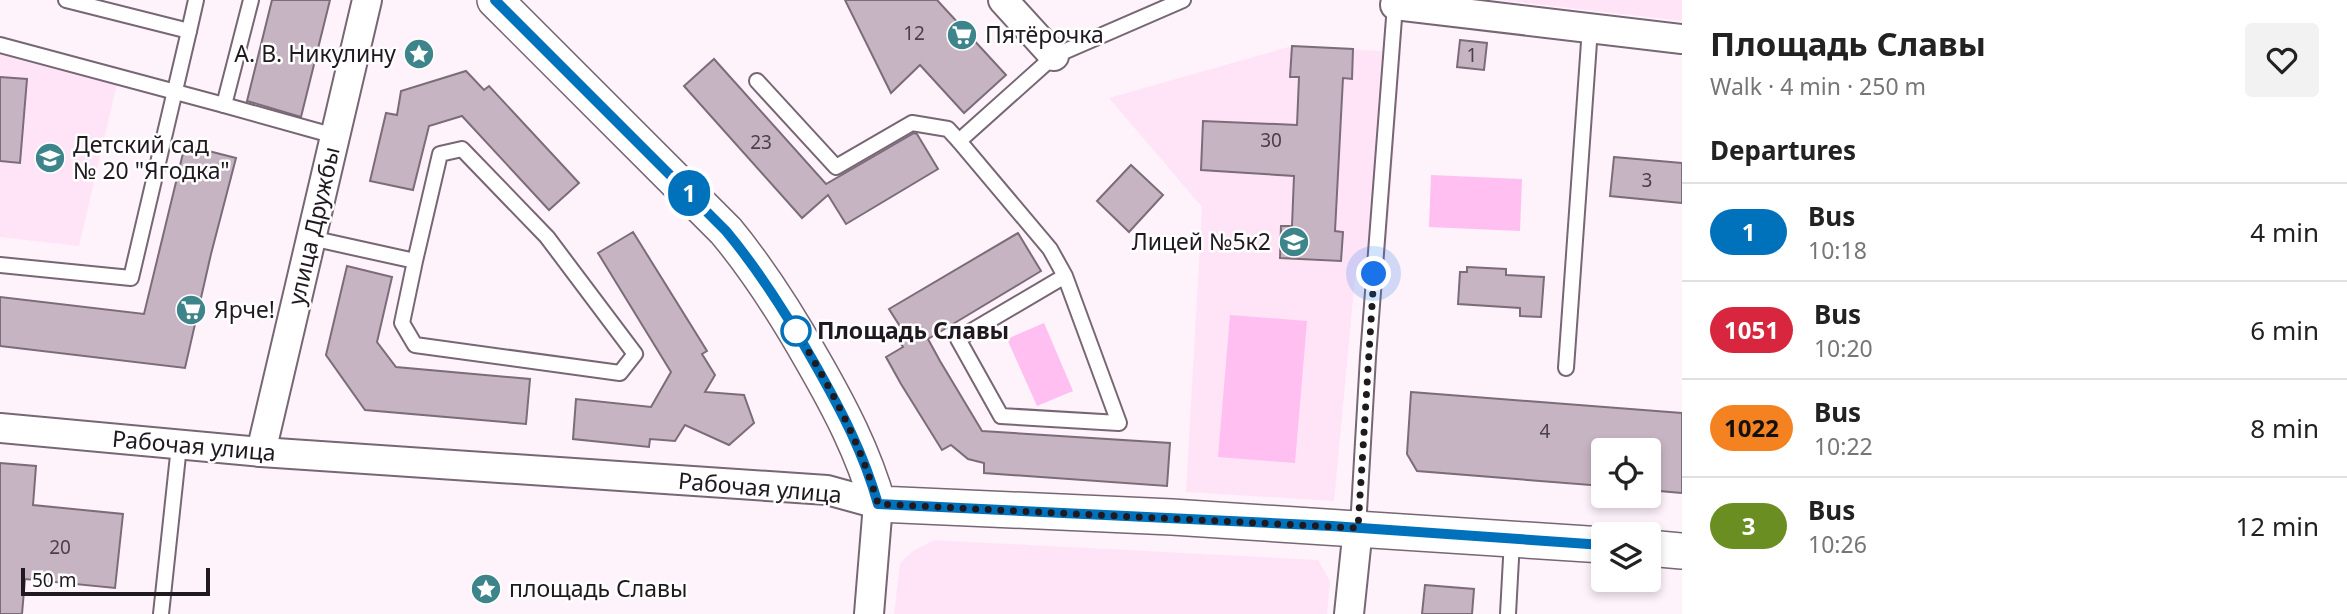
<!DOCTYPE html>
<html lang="en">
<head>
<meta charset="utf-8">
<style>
	:root { --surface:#fff; --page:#f2f2f2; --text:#222; --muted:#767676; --line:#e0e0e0 }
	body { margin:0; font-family:"Noto Sans",sans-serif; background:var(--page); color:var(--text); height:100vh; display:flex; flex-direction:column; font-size:26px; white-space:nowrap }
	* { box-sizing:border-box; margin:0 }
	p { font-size:23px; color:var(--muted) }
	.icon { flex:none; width:38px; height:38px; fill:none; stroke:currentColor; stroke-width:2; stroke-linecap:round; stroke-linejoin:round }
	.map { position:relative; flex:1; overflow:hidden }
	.side { display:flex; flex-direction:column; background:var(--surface); width:665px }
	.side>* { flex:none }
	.badge { padding:0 14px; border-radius:23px; font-size:24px; line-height:46px }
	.tools { position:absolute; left:1591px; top:438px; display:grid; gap:14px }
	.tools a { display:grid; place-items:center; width:70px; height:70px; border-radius:7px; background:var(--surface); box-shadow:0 4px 10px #0003; font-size:35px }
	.scale { position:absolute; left:21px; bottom:18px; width:189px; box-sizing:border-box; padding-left:7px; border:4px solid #20191f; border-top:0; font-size:19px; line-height:24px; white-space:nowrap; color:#20191f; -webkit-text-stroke:5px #fff; paint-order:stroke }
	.you { position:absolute; width:35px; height:35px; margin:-18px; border:5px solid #fff; border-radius:50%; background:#1a73e8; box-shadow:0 0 0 10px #1a73e833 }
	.map>.badge { position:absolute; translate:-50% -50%; box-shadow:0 0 0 4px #fff }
	h2 { padding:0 28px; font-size:26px; line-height:63px }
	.round { display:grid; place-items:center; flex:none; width:74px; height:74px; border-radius:7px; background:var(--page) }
	.overview { display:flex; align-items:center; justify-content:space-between; height:119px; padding:0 28px }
	h1 { font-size:33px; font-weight:700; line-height:52px }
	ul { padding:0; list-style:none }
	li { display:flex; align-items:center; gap:21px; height:98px; padding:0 28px; border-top:2px solid var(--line) }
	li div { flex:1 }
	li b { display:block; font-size:26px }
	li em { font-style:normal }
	li .badge { min-width:77px; font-weight:700; text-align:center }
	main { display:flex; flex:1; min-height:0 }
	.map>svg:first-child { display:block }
	.built { fill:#ffe4f8 }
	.green { fill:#ffbff0 }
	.building { fill:#c7b4c2; stroke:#7c6b78; stroke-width:2 }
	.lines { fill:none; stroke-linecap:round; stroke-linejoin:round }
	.service-casing { stroke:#776673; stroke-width:18 }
	.minor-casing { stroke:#776673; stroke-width:32 }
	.tertiary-casing { stroke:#776673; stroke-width:38 }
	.service { stroke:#fff; stroke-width:14 }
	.minor { stroke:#fff; stroke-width:28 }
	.tertiary { stroke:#fff; stroke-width:35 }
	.line-casing { stroke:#fff; stroke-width:16 }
	.line { stroke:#0072bc; stroke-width:10 }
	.walk { stroke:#20191f; stroke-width:7; stroke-dasharray:0 12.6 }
	.stop-dot { fill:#fff; stroke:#0072bc; stroke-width:3.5 }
	.labels { text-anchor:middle; stroke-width:5; stroke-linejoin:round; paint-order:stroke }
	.number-label { font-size:19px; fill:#4a4048 }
	.poi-label { font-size:23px; fill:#20191f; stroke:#fff; text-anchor:start }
	.street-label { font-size:23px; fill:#20191f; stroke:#fff }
	.stop-label { font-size:23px; font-weight:bold; fill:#20191f; stroke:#fff; text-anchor:start }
</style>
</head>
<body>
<main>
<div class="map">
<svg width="1682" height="614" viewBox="0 0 1682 614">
	<rect width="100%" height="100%" fill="#fef2fb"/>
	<g class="built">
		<path d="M1501,0H1682V21Z"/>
		<path d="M1292,46L1401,52L1384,279L1355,278L1334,501L1186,492L1202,207L1109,98Z"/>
		<path d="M0,48L118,79L79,246L0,237Z"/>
		<path d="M934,540L1318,560L1330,581L1327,614H894L900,563L913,551Z"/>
	</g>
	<g class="green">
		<path d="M1431,175L1522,179L1520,231L1429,227Z"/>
		<path d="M1230,315L1307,321L1295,463L1218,457Z"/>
		<path d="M1044,323L1073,391L1037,406L1007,339Z"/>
	</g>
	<g class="building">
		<path d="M272,0H330L301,117L247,101Z"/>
		<path d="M845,0H937L1006,75L964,113L920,65L891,93Z"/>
		<path d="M1460,40L1487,43L1484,70L1457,67Z"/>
		<path d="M1292,46L1353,49L1352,79L1343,78L1335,231L1343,232L1341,261L1280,258L1281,226H1292L1294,176L1201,170L1203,121L1297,125L1299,77H1290Z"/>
		<path d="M714,59L826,184L914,133L917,134L938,169L846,224L828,195L802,218L684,86Z"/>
		<path d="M466,71L484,90L489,86L579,183L549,210L462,116L429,126L413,190L370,181L386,113L397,115L401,91Z"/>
		<path d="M0,77L27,79L20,163L0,161Z"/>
		<path d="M185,145L236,158L211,254L185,368L0,346V297L144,314Z"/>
		<path d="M1614,157L1682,163V203L1610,196Z"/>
		<path d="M1131,165L1163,195L1129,232L1097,201Z"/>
		<path d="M633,232L707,351L702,354L715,375L705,392L744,395L754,423L729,445L685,425L675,441L650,439L649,447L573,439L576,399L651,407L671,372L598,253Z"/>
		<path d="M1018,233L1041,271L928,339L940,361L982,431L1170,443L1167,486L984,473V463L968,459L951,445L942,450L901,384L886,357L903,347L894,332L901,328L889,309Z"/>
		<path d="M347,266L392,277L377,342L396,367L530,379L526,424L365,410L326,355Z"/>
		<path d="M1467,267L1506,269V275L1544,277L1541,317L1520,316V308L1458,304L1460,272H1467Z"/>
		<path d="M1411,392L1682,413V493L1648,490V450H1603V486L1417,471L1407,454Z"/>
		<path d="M0,463L36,466L33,505L123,514L115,588L25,579L22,614H0Z"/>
		<path d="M1425,585L1474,589L1472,614H1422Z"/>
	</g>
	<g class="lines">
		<g class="service-casing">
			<g id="service">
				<path d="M66,0L189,31L196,0"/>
				<path d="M251,0L224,105L335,136"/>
				<path d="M0,45L224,105"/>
				<path d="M757,81L836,167L912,123L948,129L959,141"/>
				<path d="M311,238L415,261L440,154L462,149L547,237L635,354L620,373L415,345L402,323L415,261"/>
				<path d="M0,265L131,278L189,31"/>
				<path d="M1065,276L958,339L1001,416L1119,423L1065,276L1050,249L959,141L1054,56L1183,0"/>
				<path d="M1566,368L1590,28"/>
				<path d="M1358,528L1368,357L1395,5"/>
				<path d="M161,614L179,446"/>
				<path d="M1508,614L1512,540"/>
			</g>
		</g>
		<g class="minor-casing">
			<g id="minor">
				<path d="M1003,0L1054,56"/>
				<path d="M1396,0L1395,5L1682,39"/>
				<path d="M0,428L261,452L827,490L878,504L869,614"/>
				<path d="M261,452L367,0"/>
				<path d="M1349,614L1358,528"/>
			</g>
		</g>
		<g class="tertiary-casing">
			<g id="tertiary">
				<path d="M495,0L726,231C760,272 787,315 813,361C840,408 863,452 878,504L1172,517L1603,545"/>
				<path d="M1648,548L1682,551"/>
			</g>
		</g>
		<use href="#service" class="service"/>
		<use href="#minor" class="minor"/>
		<use href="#tertiary" class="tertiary"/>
	</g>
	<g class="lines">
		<g class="line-casing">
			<path id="line" d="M495,0L726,231C761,273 789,318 816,366C842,412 863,452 878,504L1332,526L1603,545"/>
		</g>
		<use href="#line" class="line"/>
		<path class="walk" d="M796,331C830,386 860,442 878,504L1358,528L1374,274"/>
	</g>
	<defs>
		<g id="supermarket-disc" transform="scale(1.575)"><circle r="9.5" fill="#3d858b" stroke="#fff"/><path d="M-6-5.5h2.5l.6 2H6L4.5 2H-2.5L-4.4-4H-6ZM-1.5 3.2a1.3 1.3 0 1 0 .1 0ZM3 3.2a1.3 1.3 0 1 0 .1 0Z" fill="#fff"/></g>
		<g id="sight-disc" transform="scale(1.575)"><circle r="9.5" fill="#3d858b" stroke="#fff"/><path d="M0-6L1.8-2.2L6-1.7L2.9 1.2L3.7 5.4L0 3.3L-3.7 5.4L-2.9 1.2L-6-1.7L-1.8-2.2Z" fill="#fff"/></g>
		<g id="school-disc" transform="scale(1.575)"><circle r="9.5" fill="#3d858b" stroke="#fff"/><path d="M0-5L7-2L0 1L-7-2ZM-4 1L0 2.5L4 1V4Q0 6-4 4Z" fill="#fff"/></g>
	</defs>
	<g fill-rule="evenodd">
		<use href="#supermarket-disc" x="962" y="35"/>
		<use href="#sight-disc" x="419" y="54"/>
		<use href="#school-disc" x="50" y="158"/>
		<use href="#school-disc" x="1294" y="242"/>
		<use href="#supermarket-disc" x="191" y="310"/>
		<use href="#sight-disc" x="486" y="589"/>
	</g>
	<circle class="stop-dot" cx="796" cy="331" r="14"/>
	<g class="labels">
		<g class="number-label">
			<text x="914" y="40">12</text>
			<text x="1472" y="62">1</text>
			<text x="1271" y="147">30</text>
			<text x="761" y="149">23</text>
			<text x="1647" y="187">3</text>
			<text x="1545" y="438">4</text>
			<text x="60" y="554">20</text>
		</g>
		<g class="poi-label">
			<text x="985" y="43">Пятёрочка</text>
			<text x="396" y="62" text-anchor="end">А. В. Никулину</text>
			<text x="73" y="153">Детский сад<tspan x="73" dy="26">№ 20 "Ягодка"</tspan></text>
			<text x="1271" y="250" text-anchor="end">Лицей №5к2</text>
			<text x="214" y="318">Ярче!</text>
			<text x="509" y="597">площадь Славы</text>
		</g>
		<g class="street-label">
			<text transform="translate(314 226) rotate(-77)" y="8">улица Дружбы</text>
			<text transform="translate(194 446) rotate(5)" y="8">Рабочая улица</text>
			<text transform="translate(760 488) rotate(5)" y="8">Рабочая улица</text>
		</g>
		<g class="stop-label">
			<text x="817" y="339">Площадь Славы</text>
		</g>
	</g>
</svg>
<div class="tools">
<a><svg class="icon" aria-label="locate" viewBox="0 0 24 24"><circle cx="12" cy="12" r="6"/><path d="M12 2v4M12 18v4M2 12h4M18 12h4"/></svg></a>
<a><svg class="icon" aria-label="layers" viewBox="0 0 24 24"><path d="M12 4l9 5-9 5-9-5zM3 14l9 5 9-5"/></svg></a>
</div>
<div class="scale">50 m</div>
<div class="you" style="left:1374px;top:274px"></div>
<b class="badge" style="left:689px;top:193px;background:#0072bc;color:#fff">1</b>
</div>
<section class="side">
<div class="overview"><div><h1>Площадь Славы</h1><p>Walk · 4 min · 250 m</p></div><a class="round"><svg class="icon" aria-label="heart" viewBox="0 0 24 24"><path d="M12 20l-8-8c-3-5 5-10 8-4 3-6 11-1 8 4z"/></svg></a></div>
<h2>Departures</h2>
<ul>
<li><span class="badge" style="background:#0072bc;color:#fff">1</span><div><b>Bus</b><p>10:18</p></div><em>4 min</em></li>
<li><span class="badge" style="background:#d7263d;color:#fff">1051</span><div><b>Bus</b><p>10:20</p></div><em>6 min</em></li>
<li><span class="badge" style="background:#f58220;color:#111">1022</span><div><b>Bus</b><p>10:22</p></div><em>8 min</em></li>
<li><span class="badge" style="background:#6b8e23;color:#fff">3</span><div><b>Bus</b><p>10:26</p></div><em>12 min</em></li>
</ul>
</section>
</main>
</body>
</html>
